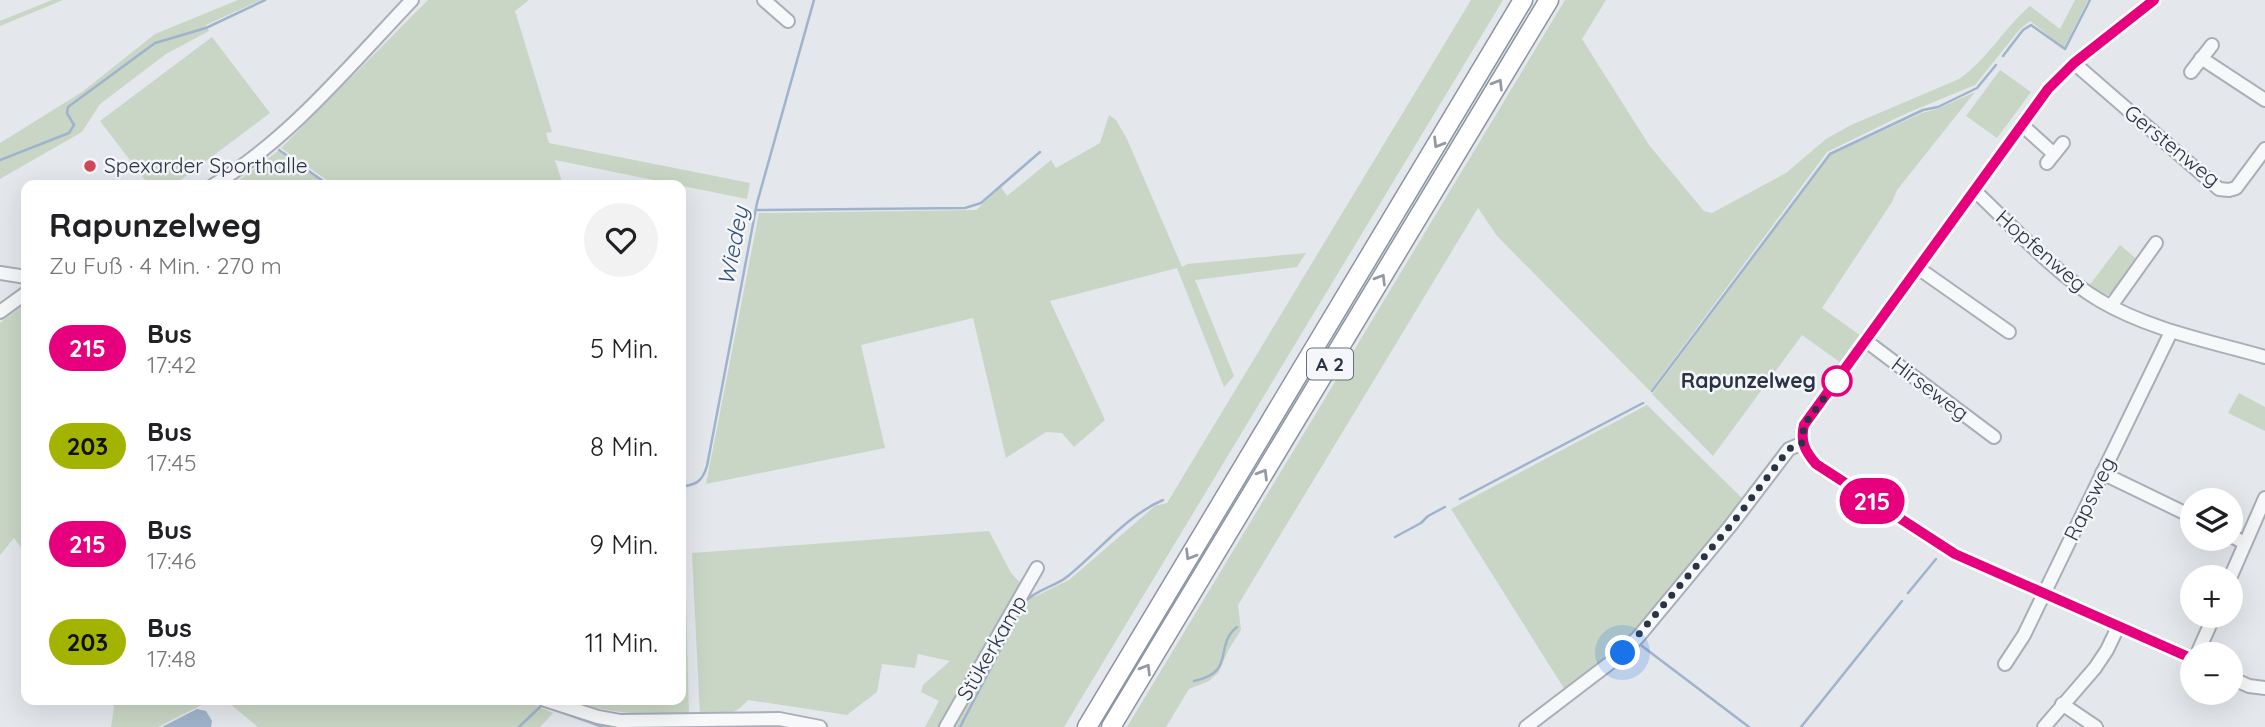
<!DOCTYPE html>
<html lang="de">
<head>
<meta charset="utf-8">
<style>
	:root { --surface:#fff; --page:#f2f2f2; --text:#202124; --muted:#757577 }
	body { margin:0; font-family:Quicksand,sans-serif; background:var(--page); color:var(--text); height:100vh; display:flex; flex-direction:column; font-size:26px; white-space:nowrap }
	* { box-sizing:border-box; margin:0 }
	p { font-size:23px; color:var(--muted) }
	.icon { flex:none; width:38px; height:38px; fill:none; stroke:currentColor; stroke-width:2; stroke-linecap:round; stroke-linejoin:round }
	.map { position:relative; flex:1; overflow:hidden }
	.drawer { position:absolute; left:21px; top:180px; width:665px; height:525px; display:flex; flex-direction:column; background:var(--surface); border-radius:14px; box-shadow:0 7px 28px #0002 }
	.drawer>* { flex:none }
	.badge { padding:0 14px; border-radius:23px; font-size:24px; line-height:46px }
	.tools { position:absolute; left:2180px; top:488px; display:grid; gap:14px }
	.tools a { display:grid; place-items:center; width:63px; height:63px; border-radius:50%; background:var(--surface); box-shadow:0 7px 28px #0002; font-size:35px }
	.you { position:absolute; width:35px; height:35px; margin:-18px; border:5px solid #fff; border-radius:50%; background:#1a73e8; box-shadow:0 0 0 10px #1a73e833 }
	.map>.badge { position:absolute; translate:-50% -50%; box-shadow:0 0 0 4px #fff }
	.round { display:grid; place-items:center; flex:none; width:74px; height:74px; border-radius:37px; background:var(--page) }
	.overview { display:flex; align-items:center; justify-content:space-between; height:119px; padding:0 28px }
	h1 { font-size:33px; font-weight:700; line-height:52px }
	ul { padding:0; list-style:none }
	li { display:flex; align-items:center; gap:21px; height:98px; padding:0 28px }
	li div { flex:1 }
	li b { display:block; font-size:26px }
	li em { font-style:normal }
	li .badge { min-width:77px; font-weight:700; text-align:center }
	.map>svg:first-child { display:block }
	.green { fill:#c9d6c5 }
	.water { fill:#9fb4cc }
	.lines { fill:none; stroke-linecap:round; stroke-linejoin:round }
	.stream { stroke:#9fb4cc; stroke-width:2.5 }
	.minor-casing { stroke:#a9aeb7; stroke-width:16 }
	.highway-casing { stroke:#8b94a3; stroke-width:21 }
	.minor { stroke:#f7f8fa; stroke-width:12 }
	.highway { stroke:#fff; stroke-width:18 }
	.oneway { stroke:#959aa2 }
	.line-casing { stroke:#fff; stroke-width:16 }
	.line { stroke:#e6007e; stroke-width:10 }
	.walk { stroke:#2b3445; stroke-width:7; stroke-dasharray:0 12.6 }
	.poi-dot { fill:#d1495b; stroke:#f4f6f9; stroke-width:2.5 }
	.stop-dot { fill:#fff; stroke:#e6007e; stroke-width:3.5 }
	.labels { text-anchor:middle; stroke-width:5; stroke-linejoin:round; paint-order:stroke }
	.shield { fill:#f4f6f9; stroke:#676e7b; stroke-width:2 }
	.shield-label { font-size:19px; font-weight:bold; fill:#2b3445 }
	.street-label { font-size:21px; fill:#2b3445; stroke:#f4f6f9 }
	.poi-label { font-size:21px; fill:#2b3445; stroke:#f4f6f9; text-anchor:start }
	.stop-label { font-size:21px; font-weight:bold; fill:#2b3445; stroke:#f4f6f9; text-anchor:end }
	.water-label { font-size:23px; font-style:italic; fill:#34527a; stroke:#f4f6f9 }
</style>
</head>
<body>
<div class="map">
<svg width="2265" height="727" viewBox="0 0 2265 727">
	<rect width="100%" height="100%" fill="#e4e7ec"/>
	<g class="green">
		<path d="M52,0H63L0,26V21Z"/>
		<path d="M238,0H261L206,25L209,31L166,54L100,104L82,132L0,179V143L82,92L155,34Z"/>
		<path d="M428,0H529L515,11L552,132L546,133L549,143L750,183L747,199L555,160L563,185H334L281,148Z"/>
		<path d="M1471,0H1503L1064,727H925L939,701L921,692L923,685L950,661L918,654L915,668L882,664L877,692L847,715L748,700C734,717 720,716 700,717L692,553L989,531L1011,573L1034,597L1069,580L1155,506L1167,503Z"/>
		<path d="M1565,0H1606L1582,39L1649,145L1704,211L1712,213L1786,173L1826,139L1851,125L1959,79C1987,60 2004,28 2030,6L2060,29L2075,0H2088L2064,48L2030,21L2020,29L1975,85L1907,113L1827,152L1650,391L1497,236L1478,208L1238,605L1241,630L1229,649L1218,673L1209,681L1189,689L1166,727H1127Z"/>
		<path d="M212,37L270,113L174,185H149L100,121Z"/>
		<path d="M2000,70L2031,92L1997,138L1966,116Z"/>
		<path d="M1975,92L1897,190L1892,202L1822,308L1861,336L1841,363L1802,335L1713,456L1652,394L1830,155L1922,113L1937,109Z"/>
		<path d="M1109,115L1116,120L1127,139L1182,267L1187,264L1306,253L1297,267L1195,280L1234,376L1224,387L1177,268L1050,301L1105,420L1074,447L1062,433L1046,432L1006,458L973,318L861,345L885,448L706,484L759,213L976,210L1001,187L1007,196L1051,160L1056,168L1100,143Z"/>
		<path d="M278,151L327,185H233Z"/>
		<path d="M2120,245L2139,261L2116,293L2102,296L2089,286Z"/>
		<path d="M26,303V554L14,538L0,555V323Z"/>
		<path d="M2239,393L2265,407V431L2228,413Z"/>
		<path d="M1647,405L1743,499L1634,631L1618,648L1565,690L1451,509Z"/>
		<path d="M681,557H685L689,716C648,714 607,714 567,700H681Z"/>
		<path d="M113,700H130L137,703L150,700H211L158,727H111L114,708Z"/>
		<path d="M225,700H523L553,713L540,727H258Z"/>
	</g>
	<path class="water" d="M197,709L206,711L212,721L211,727H162Z"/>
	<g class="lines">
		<g class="stream">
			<path d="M2003,56L2023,30L2031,25L2065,49L2090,0"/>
			<path d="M279,150L330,186"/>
			<path d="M0,160L69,133L74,125L67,113L68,107L155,43L206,28L265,0"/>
			<path d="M758,210L965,208L981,203L1040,152"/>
			<path d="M1652,391L1830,154L1923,110L1938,107L1977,88L1996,65"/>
			<path d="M681,487C697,484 702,482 707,466L757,203L814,0"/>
			<path d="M1460,499L1643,403"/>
			<path d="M1395,537L1421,523L1428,516L1445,507"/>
			<path d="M1908,593L1936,559"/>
			<path d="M1642,646L1749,727"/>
			<path d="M1194,681C1237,672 1213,646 1237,627"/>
			<path d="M527,700L600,726L617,727"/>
			<path d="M598,711L622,715"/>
			<path d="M519,727L541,706"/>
			<path d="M726,727H774"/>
			<path d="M960,727L1025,602C1037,589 1055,587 1068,576C1099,551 1126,516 1163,500"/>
			<path d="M1801,727L1902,601"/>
		</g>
		<g class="minor-casing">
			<g id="minor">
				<path d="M764,0L788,21"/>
				<path d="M2154,0L2074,63L2048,89L1804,425C1800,442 1805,451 1816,464L1955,554L2193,659"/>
				<path d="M2201,58L2265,100"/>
				<path d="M2074,63L2219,189L2229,190L2236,188L2265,149"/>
				<path d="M2191,72L2212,45"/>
				<path d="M2022,125L2054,154"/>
				<path d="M2047,163L2063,143"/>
				<path d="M212,186C290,139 350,65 412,0"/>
				<path d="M1975,191C2012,226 2056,274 2099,300C2150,330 2209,341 2265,357"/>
				<path d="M1918,268L2009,332"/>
				<path d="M0,273L26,277"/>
				<path d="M2111,306L2156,243"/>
				<path d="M0,312L26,293"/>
				<path d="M1866,341L1994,437"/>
				<path d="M2102,473L2193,517"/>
				<path d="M2231,536L2245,543"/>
				<path d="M2230,578L2265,498"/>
				<path d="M2197,654L2214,616"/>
				<path d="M2005,664L2024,635L2171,332"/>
				<path d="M2231,678L2249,686L2265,688"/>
				<path d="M545,700L598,717L620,721L779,719L820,727"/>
				<path d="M2062,704L2096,727"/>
				<path d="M946,727L1037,568"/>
				<path d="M1526,727L1623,653L1639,636L1731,525L1789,449L1803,443"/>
				<path d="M2044,727L2095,668L2107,650L2118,627"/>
			</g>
		</g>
		<g class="highway-casing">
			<g id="highway">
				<path d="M1087,727L1523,0"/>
				<path d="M1111,727L1549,0"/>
			</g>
		</g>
		<use href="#minor" class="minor"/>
		<use href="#highway" class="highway"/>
	</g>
	<defs><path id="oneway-chevron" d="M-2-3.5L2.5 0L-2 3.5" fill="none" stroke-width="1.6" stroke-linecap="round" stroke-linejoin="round" transform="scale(1.75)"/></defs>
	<g class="oneway">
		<use href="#oneway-chevron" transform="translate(1498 84) rotate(-59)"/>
		<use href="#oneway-chevron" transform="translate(1438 143) rotate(121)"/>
		<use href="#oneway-chevron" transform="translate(1381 279) rotate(-59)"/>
		<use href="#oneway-chevron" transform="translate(1263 474) rotate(-59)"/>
		<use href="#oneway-chevron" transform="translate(1190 555) rotate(121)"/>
		<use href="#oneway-chevron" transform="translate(1146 669) rotate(-59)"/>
	</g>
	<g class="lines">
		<g class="line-casing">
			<path id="line" d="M2154,0L2074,63L2048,89L1804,425C1800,442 1805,451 1816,464L1955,554L2193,659"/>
		</g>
		<use href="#line" class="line"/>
		<path class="walk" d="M1623,653L1731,525L1789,449L1802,443L1804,425L1837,381"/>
	</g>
	<circle class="poi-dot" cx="90" cy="166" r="7"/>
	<circle class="stop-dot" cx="1837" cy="381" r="14"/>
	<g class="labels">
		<rect class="shield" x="1307" y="348.5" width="46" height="31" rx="5"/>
		<g class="shield-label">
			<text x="1330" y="371">A 2</text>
		</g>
		<g class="street-label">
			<text transform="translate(2172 146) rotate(39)" y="7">Gerstenweg</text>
			<text transform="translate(2041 251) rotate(41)" y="7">Hopfenweg</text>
			<text transform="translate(1930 389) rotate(37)" y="7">Hirseweg</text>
			<text transform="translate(2090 499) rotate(-64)" y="7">Rapsweg</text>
			<text transform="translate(992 648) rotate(-60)" y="7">Stükerkamp</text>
		</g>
		<g class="poi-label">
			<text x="104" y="173">Spexarder Sporthalle</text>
		</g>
		<g class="stop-label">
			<text x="1816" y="388">Rapunzelweg</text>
		</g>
		<g class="water-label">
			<text transform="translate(733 246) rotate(-79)" y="8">Wiedey</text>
		</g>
	</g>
</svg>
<div class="tools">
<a><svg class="icon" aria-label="layers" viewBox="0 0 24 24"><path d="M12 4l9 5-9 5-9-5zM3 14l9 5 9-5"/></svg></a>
<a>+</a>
<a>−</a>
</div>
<div class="you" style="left:1623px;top:653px"></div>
<b class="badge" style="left:1872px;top:501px;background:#e6007e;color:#fff">215</b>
<section class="drawer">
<div class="overview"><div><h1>Rapunzelweg</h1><p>Zu Fuß · 4 Min. · 270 m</p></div><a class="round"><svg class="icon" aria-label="heart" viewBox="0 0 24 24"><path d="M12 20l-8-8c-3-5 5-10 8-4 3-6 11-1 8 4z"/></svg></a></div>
<ul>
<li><span class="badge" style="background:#e6007e;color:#fff">215</span><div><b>Bus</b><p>17:42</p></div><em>5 Min.</em></li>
<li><span class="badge" style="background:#a3b400;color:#111">203</span><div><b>Bus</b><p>17:45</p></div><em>8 Min.</em></li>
<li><span class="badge" style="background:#e6007e;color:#fff">215</span><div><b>Bus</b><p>17:46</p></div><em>9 Min.</em></li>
<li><span class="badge" style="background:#a3b400;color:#111">203</span><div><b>Bus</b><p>17:48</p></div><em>11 Min.</em></li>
</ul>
</section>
</div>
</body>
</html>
